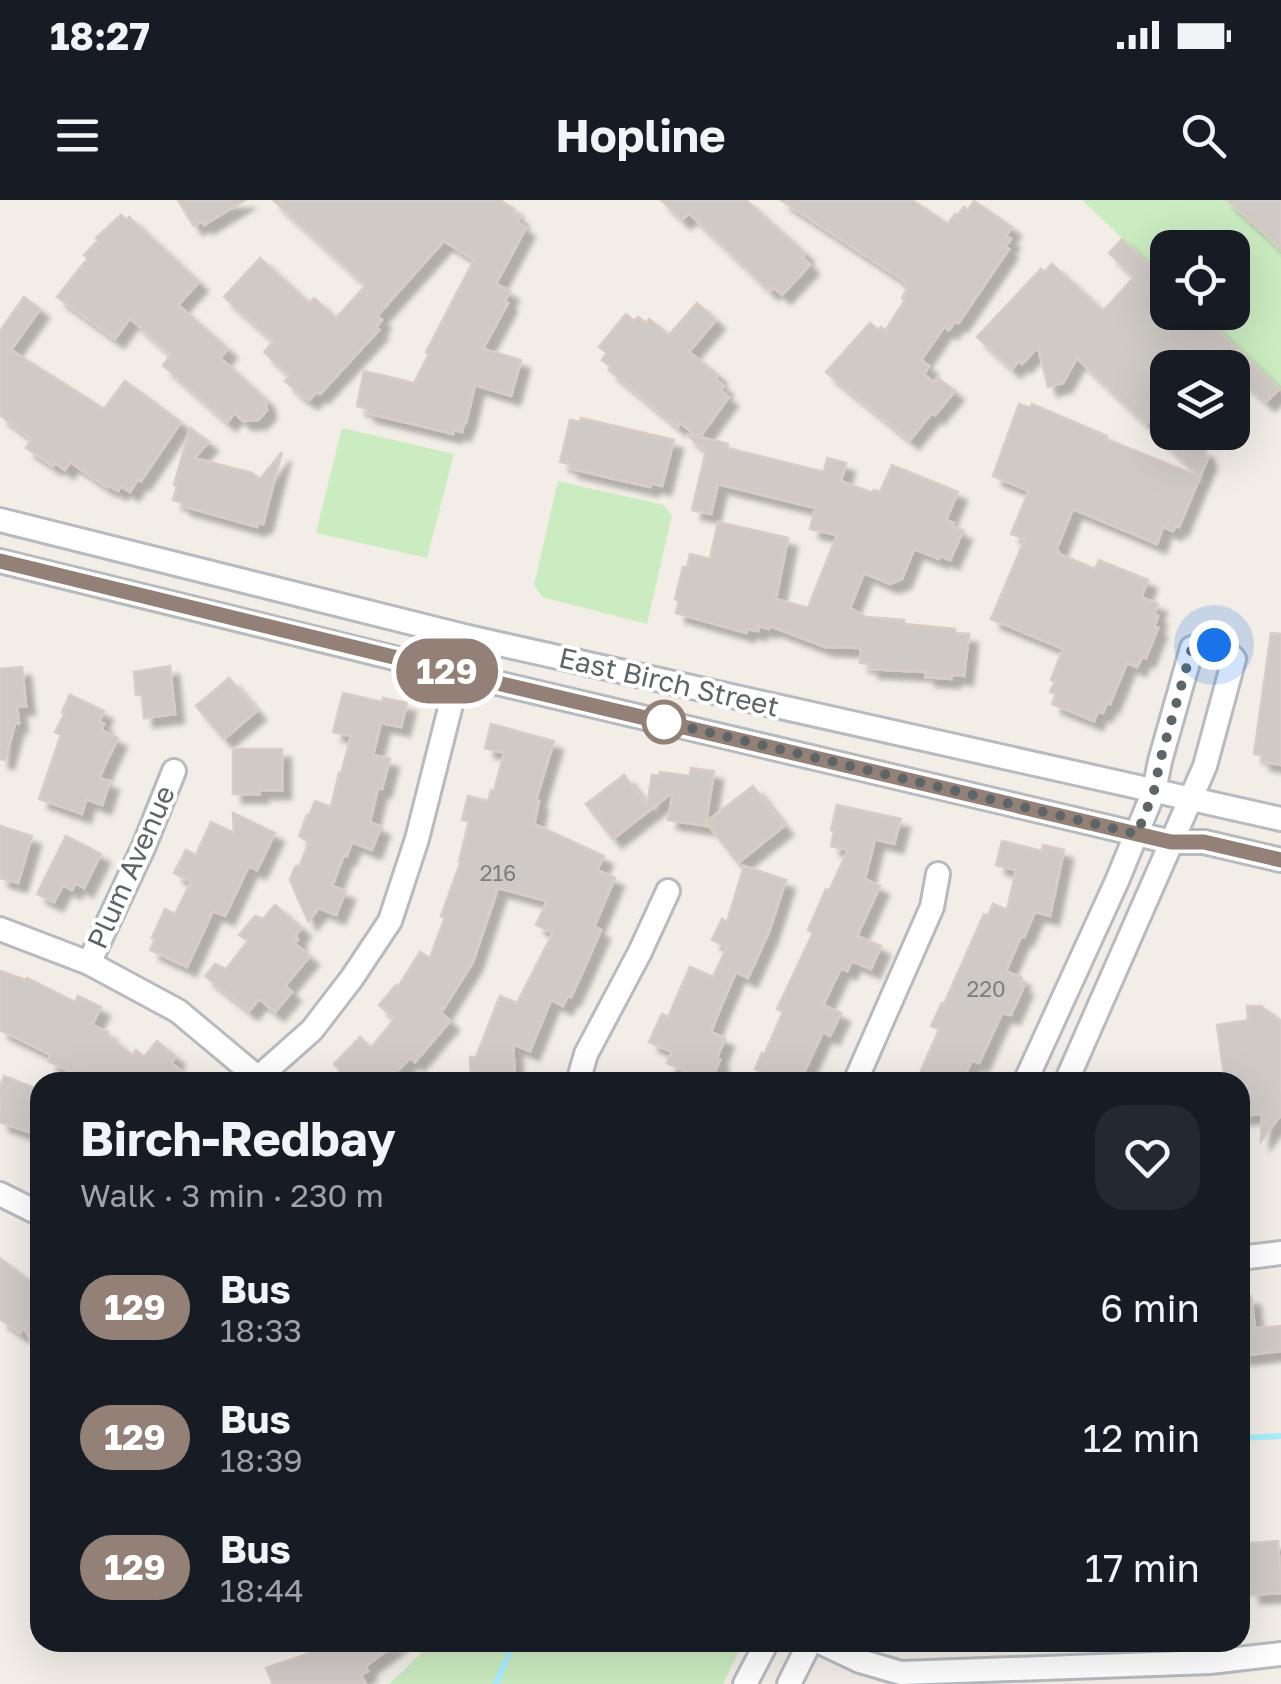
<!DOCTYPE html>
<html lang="en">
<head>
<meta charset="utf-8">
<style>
	:root { --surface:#171b24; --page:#242831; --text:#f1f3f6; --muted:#9ea1a6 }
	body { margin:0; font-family:"Golos Text",sans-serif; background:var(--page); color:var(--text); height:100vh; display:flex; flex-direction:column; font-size:38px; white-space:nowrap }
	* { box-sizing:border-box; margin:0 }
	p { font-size:32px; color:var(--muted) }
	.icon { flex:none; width:55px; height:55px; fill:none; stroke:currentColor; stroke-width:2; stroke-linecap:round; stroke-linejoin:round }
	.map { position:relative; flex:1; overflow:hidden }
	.panel { position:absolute; left:30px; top:872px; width:1220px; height:580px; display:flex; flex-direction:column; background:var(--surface); border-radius:30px; box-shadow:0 10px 40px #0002 }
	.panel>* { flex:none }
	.badge { padding:0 20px; border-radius:32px; font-size:35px; line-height:65px }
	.fabs { position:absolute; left:1150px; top:30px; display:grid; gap:20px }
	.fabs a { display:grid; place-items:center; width:100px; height:100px; border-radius:20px; background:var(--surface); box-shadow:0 10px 40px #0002; font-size:50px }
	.you { position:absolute; width:50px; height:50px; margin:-25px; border:8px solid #fff; border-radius:50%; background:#1a73e8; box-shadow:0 0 0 15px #1a73e833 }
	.map>.badge { position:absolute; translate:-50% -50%; box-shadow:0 0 0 5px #fff }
	.round { display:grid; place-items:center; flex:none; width:105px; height:105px; border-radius:30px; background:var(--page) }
	.overview { display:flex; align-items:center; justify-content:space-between; height:170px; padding:0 50px }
	h1 { font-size:48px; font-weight:700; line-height:75px }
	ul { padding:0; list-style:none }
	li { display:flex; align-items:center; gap:30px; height:130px; padding:0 50px }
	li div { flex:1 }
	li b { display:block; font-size:38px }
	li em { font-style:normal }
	li .badge { min-width:110px; font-weight:700; text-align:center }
	.status { display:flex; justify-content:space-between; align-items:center; height:70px; padding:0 50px; background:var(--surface); direction:ltr }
	.status svg { height:28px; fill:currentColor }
	header { display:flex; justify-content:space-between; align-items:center; height:130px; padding:0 50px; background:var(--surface); font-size:45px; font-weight:700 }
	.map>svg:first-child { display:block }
	.green { fill:#cbebc1 }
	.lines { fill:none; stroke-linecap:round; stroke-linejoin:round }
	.stream { stroke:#a9eeff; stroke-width:6 }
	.building { fill:#cfcac6; stroke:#d7cdc4; stroke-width:2.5; filter:url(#shadow) }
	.minor-casing { stroke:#b7bbbf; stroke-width:28 }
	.minor { stroke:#fff; stroke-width:22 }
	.line-casing { stroke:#fff; stroke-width:22 }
	.line { stroke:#938177; stroke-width:15 }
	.walk { stroke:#5e6569; stroke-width:10; stroke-dasharray:0 18 }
	.stop-dot { fill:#fff; stroke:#938177; stroke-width:5 }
	.labels { text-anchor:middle; stroke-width:8; stroke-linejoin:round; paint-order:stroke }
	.number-label { font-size:22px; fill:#7a7e80 }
	.street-label { font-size:28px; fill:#5e6569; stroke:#fff }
</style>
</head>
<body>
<div class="status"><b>18:27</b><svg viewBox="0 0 49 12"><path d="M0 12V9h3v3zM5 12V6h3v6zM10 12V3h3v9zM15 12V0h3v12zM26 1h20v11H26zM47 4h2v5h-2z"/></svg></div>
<header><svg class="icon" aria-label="menu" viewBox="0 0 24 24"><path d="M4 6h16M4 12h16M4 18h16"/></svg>Hopline<svg class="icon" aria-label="search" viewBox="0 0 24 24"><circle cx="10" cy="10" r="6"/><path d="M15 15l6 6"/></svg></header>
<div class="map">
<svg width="1281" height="1484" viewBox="0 0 1281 1484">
	<defs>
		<filter id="shadow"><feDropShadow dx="9" dy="9" stdDeviation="2.5" flood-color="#0004"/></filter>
	</defs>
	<rect width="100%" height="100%" fill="#f2ede7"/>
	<g class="green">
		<path d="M1082,0H1228L1281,51V190L1200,113L1232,112V48H1168L1167,81Z"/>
		<path d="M342,228L454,254L427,358L316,333Z"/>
		<path d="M558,281L664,305L672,315L647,424L542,397L534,385Z"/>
		<path d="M432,1443V1442L743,1443L723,1484H389Z"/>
	</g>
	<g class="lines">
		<g class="stream">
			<path d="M1240,1238L1281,1236"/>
			<path d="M496,1484L514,1442"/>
		</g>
	</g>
	<g class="building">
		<path d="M178,0H245L204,25L202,21L194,26Z"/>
		<path d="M273,0H500L514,9L512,12L520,18L517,22L526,28L496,84L510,91L505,101L508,103L483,149L521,160L511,196L475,185L466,223H464L462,232L454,230L453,234L366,213L368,209L357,206L364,171L414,183L429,154L426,152L474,60L444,41L377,116L382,120L376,127L379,130L333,180L320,194L317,192L309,200L301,195L285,181L290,176L264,152L274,141L224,97L260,58L309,103L314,98L336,118L366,85Z"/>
		<path d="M661,0H746L805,53L802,57L810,65L782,95L773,87L770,91L689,13L682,20Z"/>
		<path d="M781,0H912L948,24L955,14L957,16L964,7L968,10L974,1L1012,27L1006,36L1011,39L1005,47L1009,49L960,121L958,123L955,121L949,130L944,127L921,160L929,166L924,174L933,182L938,178L955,191L935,215L932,213L910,240L826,172L870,123L878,130L881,127L885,131L905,100L902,98L907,89L904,87L907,83Z"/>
		<path d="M1227,0H1281V50L1265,34Z"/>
		<path d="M121,15L127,20L129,17L199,82L178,105L228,149L220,158L265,199L267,210L258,220L243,221L235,213L227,222L163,165L171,155L130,118L115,139L57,97L88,58L84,55L98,40L96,38Z"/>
		<path d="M1122,39L1168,83V112H1199L1279,189L1266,202L1232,171V168H1145L1168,189V201L1146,224L1077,158L1063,183L1048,187L1038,147L1022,164L1019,161L1012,169L977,137L1041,69L1044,72L1052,64L1103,111L1134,77L1109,53Z"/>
		<path d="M24,97L40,109L11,150L104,209L125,181L181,222L141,281L138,279L130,292L121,286L118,291L108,285L107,287L70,262L65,270L55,263L53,266L26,248L32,239L0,215V131Z"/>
		<path d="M697,103L716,120L689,152L718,175L715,179L724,186L720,190L729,197L700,237L728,244L727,248L824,272L827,258L846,263L841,281L873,293L874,290L880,292L892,265L958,292L946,320L954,323L953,327L963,331L950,360L941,356L939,359L914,349L902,379L890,384L864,373L850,408L866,417L904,420V424L955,429V433L969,434L964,476L951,475V479L926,477V472L870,469V464L860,463L861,448L825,447L770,426L769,429L759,426L758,431L747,429L746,433L676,413L679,400L675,399L683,367L687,368L690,354L710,359L718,322L788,338L776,399L808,408L837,335L810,329L815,308L718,284L711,314L692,310L706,251L686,234L698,237L679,222L678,227L609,170L611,167L602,160L607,153L599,147L626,114L634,121L638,117L646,123L649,119L669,135Z"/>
		<path d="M1019,204L1030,208L1032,204L1107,236L1106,239L1200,277L1179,327L1176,325L1173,331L1163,327L1157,344L1073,309L1056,351L1059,352V354L1095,369L1099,360L1148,380L1142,395L1143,398L1158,404L1154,414L1158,416L1154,427L1158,428L1146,458L1142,457L1137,467L1127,463L1110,504L1107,503L1103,513L1098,511L1094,521L1052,504L1056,494L1050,492L1055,481L1051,480L1063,449L991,419L1025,339L1011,334L1029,291L993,276Z"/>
		<path d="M581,218L674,240L662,286L651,283L650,287L601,276L569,268L570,264L560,262L570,220L580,222Z"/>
		<path d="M190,228L209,242L194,258L252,273L260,279L282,252L263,324L258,323L257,327L182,306L183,303L173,300L177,286L174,285Z"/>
		<path d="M1151,229L1206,251L1204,256L1208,258L1200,277Z"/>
		<path d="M1271,433L1281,434V565L1261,561L1262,555L1254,554Z"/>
		<path d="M170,466L175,514L144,518L142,495H136L134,472Z"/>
		<path d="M22,467L26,506H17L19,523L15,524L5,560L0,559V469Z"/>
		<path d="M229,478L257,511L224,539L196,506Z"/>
		<path d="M343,493L382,502L383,498L407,503L401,527L381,523L373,555L390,559L382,589L378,588L370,622L381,627L372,650L352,642L347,656L344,655L332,686L346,691L336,715L319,708L308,721L290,680L295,667L300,665L309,642L299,636L307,615L309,616L315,601L331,607L339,573L341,574L351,536L333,532Z"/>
		<path d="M70,495L104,511L99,522L104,524L101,530L118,538L99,578L110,581L102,605L86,599L82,614L39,599L61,535L55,532L65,513L62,512Z"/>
		<path d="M491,524L554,541L536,600L539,601L534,624L604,656L597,670L615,678L594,727L601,730L584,769L571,797L568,796L563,806L551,800L530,851L513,844L515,882H471L470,857H476L500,796L517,803L553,733L536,725L547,701L498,688L473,762L441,813L450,821L415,862L410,858L386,882H328L340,871L334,864L360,837L371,848L395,818L379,805L396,785L398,787L420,752L430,758L445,717L441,716L461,661H459L469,621L462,620L468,596L488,601L491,590L494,591L504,553L485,548Z"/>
		<path d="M233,549H282V590H259V594H233Z"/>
		<path d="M691,568L714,571L706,622L753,586L784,626L738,663L706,622V626L668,620L673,592L613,639L586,604L624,575L647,606L652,575L659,576L660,572L690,576Z"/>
		<path d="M837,605L901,619L894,644L875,639L865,679L880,686L857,736L881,746L871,769L852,761L847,771L841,768L823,805L841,813L830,836L823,832L802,877L798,876L795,882H786L755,869L762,853L764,855L783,812L777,809L813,733L808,730L815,714L826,689L829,691L848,650L831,646L834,631L831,630Z"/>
		<path d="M233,613L275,633L257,670L249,666L225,716L213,711L187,767L150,750L155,739L152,738L165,709L175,714L191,682L174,673L186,650L196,655L211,622L234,633Z"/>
		<path d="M0,626L32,636L18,683L0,678Z"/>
		<path d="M66,636L101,654L84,688L76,683L72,690L63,685L54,702L37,694Z"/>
		<path d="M1002,641L1042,651L1043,645L1064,650L1050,716L1035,712L1024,737L1021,736L1006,771L1022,778L1019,784L1024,786L1011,815L1002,813L979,863L972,860L962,882H916L939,830L931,826L942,803L944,804L984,714L988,716L993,704L1007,710L1016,670L996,665Z"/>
		<path d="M744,666L786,680L769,732L748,778L736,772L720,809L711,832L725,838L717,858L720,860L712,878L705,875L700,878L667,863L672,852L649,842L662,814L668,817L690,767L713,777L727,747L712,740L722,719L727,722Z"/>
		<path d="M275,705L302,728L295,736L298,739L295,744L310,756L285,786L292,792L275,812L259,799L249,811L205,776L215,764L226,769L248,741L239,735L255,716L263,719Z"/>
		<path d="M0,771L26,780L27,778L75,802L78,796L101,807L92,825L108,832L107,835L132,855L136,850L144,857L157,841L176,857L171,863L197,882H106L89,869L84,878L48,861L51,855L0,830Z"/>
		<path d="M1247,806H1261L1281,821V915L1261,941L1262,914L1240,916V882H1225L1217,825L1248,820Z"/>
		<path d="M4,876L40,890V900L28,932L0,922V887Z"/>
		<path d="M0,1058L40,1089V1158L24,1128L20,1133L0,1119Z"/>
		<path d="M1251,1096L1255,1128L1281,1126V1151L1240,1156V1097Z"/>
		<path d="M1278,1341L1281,1393L1251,1395L1250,1384L1240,1385V1344Z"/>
		<path d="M318,1442H398L366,1466L368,1471L361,1475L366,1484H273L266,1468L310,1453L308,1448Z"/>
	</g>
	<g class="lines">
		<g class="minor-casing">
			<g id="minor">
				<path d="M0,320L468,437L1281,619"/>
				<path d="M0,361L459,474L1171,642H1204L1281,660"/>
				<path d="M0,729L89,763L178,811L263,882"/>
				<path d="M89,763L144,646L174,571"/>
				<path d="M259,877L312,830L352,778L390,721L417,639L468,437"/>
				<path d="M578,882L586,854L640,752L668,691"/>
				<path d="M855,882L932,707L938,674"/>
				<path d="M1025,882L1117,681L1154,591L1160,561L1192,448C1213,442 1220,443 1234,459L1205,566L1066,882"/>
				<path d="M0,994L40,1014"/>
				<path d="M1240,1058L1281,1053"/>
				<path d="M820,1442L860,1461L901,1473L1210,1462L1281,1454"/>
				<path d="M745,1484L767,1442"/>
				<path d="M789,1484L810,1442"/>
			</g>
		</g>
		<use href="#minor" class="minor"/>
	</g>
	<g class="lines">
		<g class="line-casing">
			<path id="line" d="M0,361L414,462L459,474L1171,642H1204L1281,660"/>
		</g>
		<use href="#line" class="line"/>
		<path class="walk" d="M664,522L652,519L1137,634L1154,591L1160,561L1192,448L1208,443L1214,445"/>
	</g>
	<circle class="stop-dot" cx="664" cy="522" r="20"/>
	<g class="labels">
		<g class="number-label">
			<text x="498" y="681">216</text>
			<text x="986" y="797">220</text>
		</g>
		<g class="street-label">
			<text transform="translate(669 482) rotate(13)" y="10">East Birch Street</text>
			<text transform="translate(131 667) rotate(-66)" y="10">Plum Avenue</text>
		</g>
	</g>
</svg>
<div class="fabs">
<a><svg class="icon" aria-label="locate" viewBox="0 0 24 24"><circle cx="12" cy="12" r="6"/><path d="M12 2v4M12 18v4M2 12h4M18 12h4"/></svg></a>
<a><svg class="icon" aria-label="layers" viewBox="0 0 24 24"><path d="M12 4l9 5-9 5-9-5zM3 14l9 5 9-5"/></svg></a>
</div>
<div class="you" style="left:1214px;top:445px"></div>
<b class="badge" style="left:447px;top:471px;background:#938177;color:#fff">129</b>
<section class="panel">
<div class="overview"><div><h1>Birch-Redbay</h1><p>Walk · 3 min · 230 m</p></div><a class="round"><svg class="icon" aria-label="heart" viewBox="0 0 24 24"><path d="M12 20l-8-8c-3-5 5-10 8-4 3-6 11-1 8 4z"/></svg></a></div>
<ul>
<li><span class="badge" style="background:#938177;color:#fff">129</span><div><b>Bus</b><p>18:33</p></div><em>6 min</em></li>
<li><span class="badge" style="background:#938177;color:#fff">129</span><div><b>Bus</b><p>18:39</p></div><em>12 min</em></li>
<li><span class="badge" style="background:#938177;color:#fff">129</span><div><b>Bus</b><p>18:44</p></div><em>17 min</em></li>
</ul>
</section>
</div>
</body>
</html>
